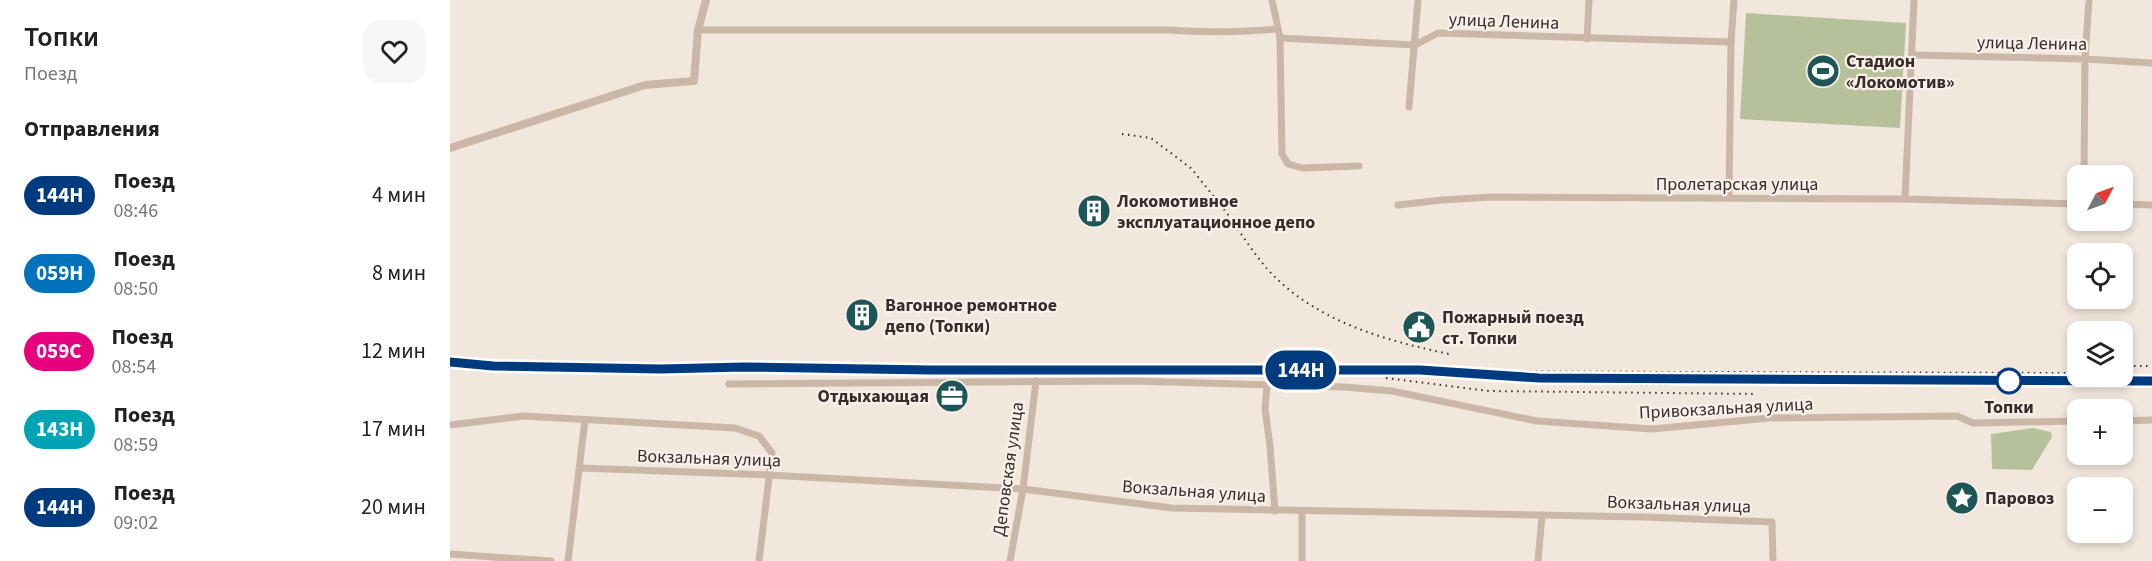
<!DOCTYPE html>
<html lang="ru">
<head>
<meta charset="utf-8">
<style>
	:root { --surface:#fff; --page:#f6f6f6; --text:#222; --muted:#767676 }
	body { margin:0; font-family:"Source Sans 3",sans-serif; background:var(--page); color:var(--text); height:100vh; display:flex; flex-direction:column; font-size:22px; white-space:nowrap }
	* { box-sizing:border-box; margin:0 }
	p { font-size:20px; color:var(--muted) }
	.icon { flex:none; width:33px; height:33px; fill:none; stroke:currentColor; stroke-width:2; stroke-linecap:round; stroke-linejoin:round }
	.map { position:relative; flex:1; overflow:hidden }
	.panel { display:flex; flex-direction:column; background:var(--surface); width:450px }
	.panel>* { flex:none }
	.badge { padding:0 12px; border-radius:20px; font-size:21px; line-height:39px }
	.needle { width:39px; rotate:49deg }
	.controls { position:absolute; left:1617px; top:165px; display:grid; gap:12px }
	.controls a { display:grid; place-items:center; width:66px; height:66px; border-radius:12px; background:var(--surface); box-shadow:0 3px 9px #0003; font-size:30px }
	.map>.badge { position:absolute; translate:-50% -50%; box-shadow:0 0 0 3px #fff }
	h2 { padding:0 24px; font-size:22px; line-height:54px }
	.round { display:grid; place-items:center; flex:none; width:63px; height:63px; border-radius:18px; background:var(--page) }
	.summary { display:flex; align-items:center; justify-content:space-between; height:102px; padding:0 24px }
	h1 { font-size:28px; font-weight:600; line-height:45px }
	ul { padding:0; list-style:none }
	li { display:flex; align-items:center; gap:18px; height:78px; padding:0 24px }
	li div { flex:1 }
	li b { display:block; font-size:22px }
	li em { font-style:normal }
	li .badge { min-width:66px; font-weight:700; text-align:center }
	main { display:flex; flex:1; min-height:0 }
	.map>svg:first-child { display:block }
	.green { fill:#b6c19c }
	.lines { fill:none; stroke-linecap:round; stroke-linejoin:round }
	.minor { stroke:#cab7a8; stroke-width:7 }
	.tertiary { stroke:#cab7a8; stroke-width:8 }
	.rail { stroke:#372d28; stroke-width:2; stroke-dasharray:1.5 4.5; stroke-linecap:butt }
	.line-casing { stroke:#fff; stroke-width:14 }
	.line { stroke:#003b80; stroke-width:9 }
	.stop-dot { fill:#fff; stroke:#003b80; stroke-width:3 }
	.labels { text-anchor:middle; stroke-width:4.5; stroke-linejoin:round; paint-order:stroke }
	.street-label { font-size:18px; fill:#372d28; stroke:#f9f1e9 }
	.poi-label { font-size:18px; font-weight:bold; fill:#372d28; stroke:#f9f1e9; text-anchor:start }
	.stop-label { font-size:18px; font-weight:bold; fill:#372d28; stroke:#f9f1e9 }
</style>
</head>
<body>
<main>
<section class="panel">
<div class="summary"><div><h1>Топки</h1><p>Поезд</p></div><a class="round"><svg class="icon" aria-label="heart" viewBox="0 0 24 24"><path d="M12 20l-8-8c-3-5 5-10 8-4 3-6 11-1 8 4z"/></svg></a></div>
<h2>Отправления</h2>
<ul>
<li><span class="badge" style="background:#003b80;color:#fff">144Н</span><div><b>Поезд</b><p>08:46</p></div><em>4 мин</em></li>
<li><span class="badge" style="background:#0072bc;color:#fff">059Н</span><div><b>Поезд</b><p>08:50</p></div><em>8 мин</em></li>
<li><span class="badge" style="background:#e6007e;color:#fff">059С</span><div><b>Поезд</b><p>08:54</p></div><em>12 мин</em></li>
<li><span class="badge" style="background:#00a3b4;color:#fff">143Н</span><div><b>Поезд</b><p>08:59</p></div><em>17 мин</em></li>
<li><span class="badge" style="background:#003b80;color:#fff">144Н</span><div><b>Поезд</b><p>09:02</p></div><em>20 мин</em></li>
</ul>
</section>
<div class="map">
<svg width="1702" height="561" viewBox="0 0 1702 561">
	<rect width="100%" height="100%" fill="#f2e7dc"/>
	<g class="green">
		<path d="M1296,13L1456,23L1450,128L1290,119Z"/>
		<path d="M1583,428L1601,432L1602,437L1582,470L1542,469L1541,434Z"/>
	</g>
	<g class="lines">
		<g class="minor">
			<path d="M822,0L830,38L832,154L838,164L852,168L909,166"/>
			<path d="M248,30H719C755,33 790,32 827,29"/>
			<path d="M830,38L965,45L988,33L1281,42"/>
			<path d="M1137,39L1139,0"/>
			<path d="M1462,55L1635,59L1702,63"/>
			<path d="M959,107L968,0"/>
			<path d="M1634,176L1635,59L1639,0"/>
			<path d="M1279,198L1281,42L1284,0"/>
			<path d="M1455,199L1464,0"/>
			<path d="M1672,204L1702,205"/>
			<path d="M948,205L992,200L1042,197L1455,199L1628,204"/>
			<path d="M279,384L683,381L894,387L942,391L1087,421L1202,429L1320,418L1507,416L1523,423L1628,421"/>
			<path d="M817,385L815,409L820,446L825,511"/>
			<path d="M1672,421L1702,420"/>
			<path d="M0,425L73,416L285,428L309,436L322,453L309,561"/>
			<path d="M130,468L319,475L573,489L722,508L1194,517L1322,522L1323,561"/>
			<path d="M0,554L101,561"/>
			<path d="M118,561L135,420"/>
			<path d="M560,561L573,489L586,381"/>
			<path d="M852,561V512"/>
			<path d="M1088,561L1092,515"/>
		</g>
		<path class="tertiary" d="M0,148L195,85L244,81L248,30L256,0"/>
		<g class="rail">
			<path d="M672,134L701,138L742,169C754,185 767,200 779,216C792,235 804,254 819,271C867,322 934,340 999,354"/>
			<path d="M0,362C97,372 195,368 292,367C355,367 417,370 480,370L1628,373"/>
			<path d="M1672,366H1702"/>
			<path d="M936,378L1039,391L1307,394"/>
			<path d="M1047,379L1075,382L1221,385"/>
			<path d="M1615,381H1702"/>
		</g>
	</g>
	<g class="lines">
		<g class="line-casing">
			<path id="line" d="M0,362L43,366L211,369L294,367L480,370H970L1089,378L1702,381"/>
		</g>
		<use href="#line" class="line"/>
	</g>
	<defs>
		<g id="stadium-disc" transform="scale(1.725)"><circle r="9.5" fill="#1e5658" stroke="#f9f1e9"/><path d="M0-5a6.5 5 0 1 0 0 10a6.5 5 0 1 0 0-10ZM-3.5-1.8h7v3.6h-7Z" fill="#fff"/></g>
		<g id="building-disc" transform="scale(1.725)"><circle r="9.5" fill="#1e5658" stroke="#f9f1e9"/><path d="M-4-6H4V6H1V3H-1V6H-4ZM-2.5-4.3h1.7v1.8h-1.7ZM.8-4.3h1.7v1.8H.8ZM-2.5-1h1.7V.8h-1.7ZM.8-1h1.7V.8H.8Z" fill="#fff"/></g>
		<g id="civic-disc" transform="scale(1.725)"><circle r="9.5" fill="#1e5658" stroke="#f9f1e9"/><path d="M-.6-6.5H3V-4.5H.6V-3L4-1V1h2V6H-6V1h2V-1L-.6-3ZM-1.2 2.5V6h2.4V2.5Z" fill="#fff"/></g>
		<g id="office-disc" transform="scale(1.725)"><circle r="9.5" fill="#1e5658" stroke="#f9f1e9"/><path d="M-6-3h4V-5.5h4V-3h4V5H-6ZM-1-4.5V-3h2v-1.5ZM-6 0V1H6V0Z" fill="#fff"/></g>
		<g id="sight-disc" transform="scale(1.725)"><circle r="9.5" fill="#1e5658" stroke="#f9f1e9"/><path d="M0-6L1.8-2.2L6-1.7L2.9 1.2L3.7 5.4L0 3.3L-3.7 5.4L-2.9 1.2L-6-1.7L-1.8-2.2Z" fill="#fff"/></g>
	</defs>
	<g fill-rule="evenodd">
		<use href="#stadium-disc" x="1373" y="71"/>
		<use href="#building-disc" x="644" y="211"/>
		<use href="#building-disc" x="412" y="315"/>
		<use href="#civic-disc" x="969" y="327"/>
		<use href="#office-disc" x="502" y="396"/>
		<use href="#sight-disc" x="1512" y="498"/>
	</g>
	<circle class="stop-dot" cx="1559" cy="381" r="12"/>
	<g class="labels">
		<g class="street-label">
			<text transform="translate(1054 21) rotate(2)" y="6">улица Ленина</text>
			<text transform="translate(1582 43) rotate(1)" y="6">улица Ленина</text>
			<text x="1287" y="190">Пролетарская улица</text>
			<text transform="translate(1276 408) rotate(-3)" y="6">Привокзальная улица</text>
			<text transform="translate(259 458) rotate(2)" y="6">Вокзальная улица</text>
			<text transform="translate(558 469) rotate(-82)" y="6">Деповская улица</text>
			<text transform="translate(744 491) rotate(4)" y="6">Вокзальная улица</text>
			<text transform="translate(1229 504) rotate(2)" y="6">Вокзальная улица</text>
		</g>
		<g class="poi-label">
			<text x="1396" y="67">Стадион<tspan x="1396" dy="21">«Локомотив»</tspan></text>
			<text x="667" y="207">Локомотивное<tspan x="667" dy="21">эксплуатационное депо</tspan></text>
			<text x="435" y="311">Вагонное ремонтное<tspan x="435" dy="21">депо (Топки)</tspan></text>
			<text x="992" y="323">Пожарный поезд<tspan x="992" dy="21">ст. Топки</tspan></text>
			<text x="479" y="402" text-anchor="end">Отдыхающая</text>
			<text x="1535" y="504">Паровоз</text>
		</g>
		<g class="stop-label">
			<text x="1559" y="413">Топки</text>
		</g>
	</g>
</svg>
<div class="controls">
<a><svg class="needle" viewBox="-14 -14 28 28"><path d="M0-13l5 13h-10z" fill="#e53935"/><path d="M0 13l5-13h-10z" fill="#767676"/></svg></a>
<a><svg class="icon" aria-label="locate" viewBox="0 0 24 24"><circle cx="12" cy="12" r="6"/><path d="M12 2v4M12 18v4M2 12h4M18 12h4"/></svg></a>
<a><svg class="icon" aria-label="layers" viewBox="0 0 24 24"><path d="M12 4l9 5-9 5-9-5zM3 14l9 5 9-5"/></svg></a>
<a>+</a>
<a>−</a>
</div>
<b class="badge" style="left:851px;top:370px;background:#003b80;color:#fff">144Н</b>
</div>
</main>
</body>
</html>
